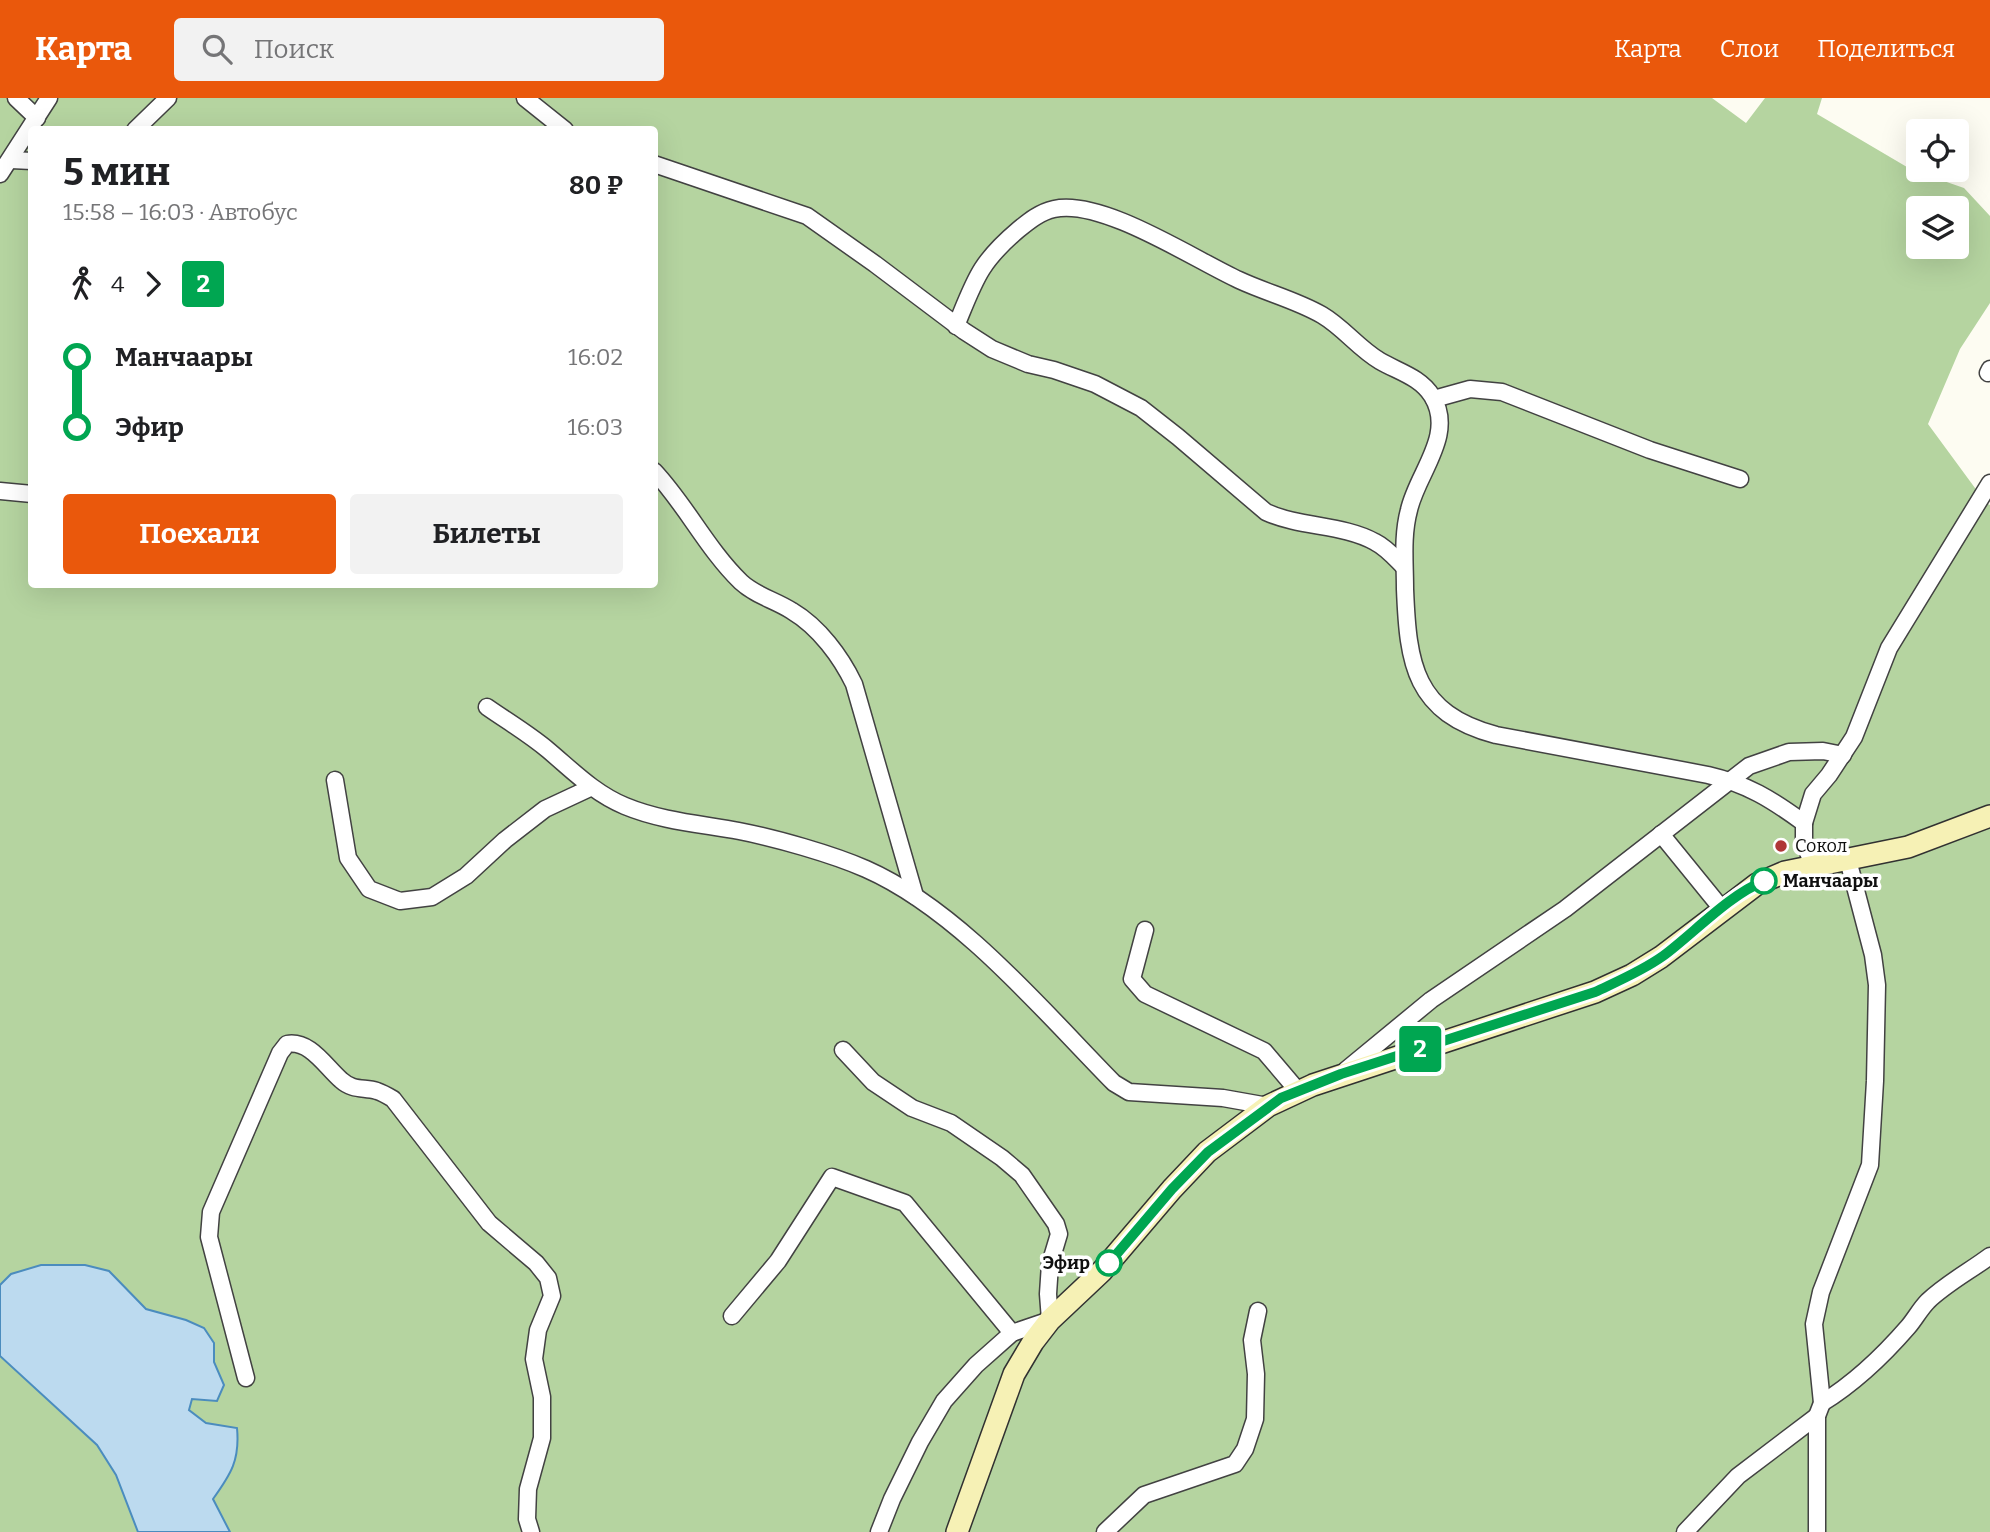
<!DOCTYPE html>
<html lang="ru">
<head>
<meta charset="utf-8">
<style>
	:root { --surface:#fff; --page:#f2f2f2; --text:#202124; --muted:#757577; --accent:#ea580c }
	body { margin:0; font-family:Bitter,serif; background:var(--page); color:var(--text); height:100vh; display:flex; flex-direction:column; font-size:26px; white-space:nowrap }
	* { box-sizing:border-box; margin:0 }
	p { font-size:23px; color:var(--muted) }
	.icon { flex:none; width:38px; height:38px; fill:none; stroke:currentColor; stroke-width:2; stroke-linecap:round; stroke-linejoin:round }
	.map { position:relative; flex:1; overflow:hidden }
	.sheet { position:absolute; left:28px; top:28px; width:630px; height:462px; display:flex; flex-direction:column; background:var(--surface); border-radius:7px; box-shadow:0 7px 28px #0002 }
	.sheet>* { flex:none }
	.badge { padding:0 14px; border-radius:5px; font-size:24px; line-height:46px }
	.buttons { position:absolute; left:1906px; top:21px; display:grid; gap:14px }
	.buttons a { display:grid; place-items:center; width:63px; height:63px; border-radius:7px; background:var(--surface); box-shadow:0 7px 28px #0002; font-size:35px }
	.map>.badge { position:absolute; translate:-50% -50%; box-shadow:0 0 0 4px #fff }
	.legs { display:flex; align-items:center; gap:10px; height:77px; padding:0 35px; font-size:23px }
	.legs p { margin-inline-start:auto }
	.summary { display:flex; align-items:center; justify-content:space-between; height:119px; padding:0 35px }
	h1 { font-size:38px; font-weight:700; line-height:52px }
	.button { display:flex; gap:14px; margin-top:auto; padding:14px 35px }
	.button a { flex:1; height:80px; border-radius:7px; background:var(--accent); color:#fff; font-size:28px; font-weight:700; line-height:80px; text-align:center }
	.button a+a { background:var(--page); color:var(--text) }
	ul { padding:0 35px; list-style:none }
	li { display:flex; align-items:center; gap:24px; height:70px; font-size:26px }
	li i { display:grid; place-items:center; width:10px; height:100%; margin:0 9px; background:currentColor }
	li i::after { content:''; width:18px; height:18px; margin:-9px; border:5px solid; border-radius:50%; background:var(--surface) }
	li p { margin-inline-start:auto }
	li:first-child i { background:linear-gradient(#0000 50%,currentColor 0) }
	li:last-child i { background:linear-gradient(currentColor 50%,#0000 0) }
	header { display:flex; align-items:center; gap:42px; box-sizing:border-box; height:98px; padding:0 35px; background:var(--accent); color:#fff }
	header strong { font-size:33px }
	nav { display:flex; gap:38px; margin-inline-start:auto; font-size:24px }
	.search { width:490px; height:63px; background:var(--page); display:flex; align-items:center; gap:18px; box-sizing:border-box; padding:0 24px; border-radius:7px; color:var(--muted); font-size:26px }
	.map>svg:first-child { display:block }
	.forest { fill:#b5d4a0; fill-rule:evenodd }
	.water { fill:#bcdaef; stroke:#4b8cbe; stroke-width:2 }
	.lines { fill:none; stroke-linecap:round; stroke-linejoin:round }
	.street-casing { stroke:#424242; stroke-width:19 }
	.secondary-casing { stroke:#313131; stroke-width:24 }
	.street { stroke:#fff; stroke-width:16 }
	.secondary { stroke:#f6f1b5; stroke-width:21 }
	.line-1-casing { stroke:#fff; stroke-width:16 }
	.line-1 { stroke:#00a651; stroke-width:10 }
	.poi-dot { fill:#af3637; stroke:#fff; stroke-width:2.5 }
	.stop-1-dot { fill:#fff; stroke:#00a651; stroke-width:3.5 }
	.labels { text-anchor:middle; stroke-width:7; stroke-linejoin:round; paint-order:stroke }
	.poi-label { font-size:18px; fill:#0f0f0f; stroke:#fff; text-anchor:start }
	.stop-label { font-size:18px; font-weight:bold; fill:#0f0f0f; stroke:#fff; text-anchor:start }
</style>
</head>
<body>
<header>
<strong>Карта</strong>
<div class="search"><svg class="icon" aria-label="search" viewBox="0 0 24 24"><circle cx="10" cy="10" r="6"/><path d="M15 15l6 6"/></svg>Поиск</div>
<nav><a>Карта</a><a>Слои</a><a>Поделиться</a></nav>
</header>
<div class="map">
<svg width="1990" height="1434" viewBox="0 0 1990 1434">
	<rect width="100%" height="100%" fill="#fdfcf2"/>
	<path class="forest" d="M0,0H1712L1746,25L1765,0H1822L1817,16L1912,72L1964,90L1990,118V205L1960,251L1928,326L1986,405L1990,407V1434H0ZM32,32H654V486H32ZM1918,110H1956V149H1918Z"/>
	<path class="water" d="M41,1167H85L109,1173L146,1211L186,1222L204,1230L214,1245V1264L224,1287L217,1303L192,1301L189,1312L206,1325L237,1330C240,1362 231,1376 213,1401L230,1434H138L116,1377L97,1347L0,1258V1187L11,1176Z"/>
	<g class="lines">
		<g class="street-casing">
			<g id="street">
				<path d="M16,0L37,20"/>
				<path d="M525,0L565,32"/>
				<path d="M135,32L168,0"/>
				<path d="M11,62L32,63"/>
				<path d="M654,66L807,118L875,166L964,233L992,251L1028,266L1054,272L1095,286L1141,310L1178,339L1266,414C1301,430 1342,426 1375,444C1387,450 1395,460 1404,469"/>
				<path d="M0,76L49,0"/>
				<path d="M956,228C975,182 979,165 1018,132C1029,123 1040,114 1054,111C1102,100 1195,162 1239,182C1267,195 1296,202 1322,217C1344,230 1358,250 1380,263C1399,274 1420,279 1432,298C1456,337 1417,375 1409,412C1402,438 1405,464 1405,491C1408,566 1414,615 1496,637L1708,677C1747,686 1771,701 1804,725V744L1813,767"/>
				<path d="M1988,275L1990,271"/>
				<path d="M1434,301L1470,291L1502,294L1650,352L1740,381"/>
				<path d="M654,373C686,407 707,451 741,484C756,498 775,502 792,513C819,529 841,559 854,586L915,798"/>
				<path d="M0,393L32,396"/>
				<path d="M487,609C507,623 529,636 548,652C573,673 594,695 625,708C661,723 701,726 739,733C775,740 832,756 866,771C959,812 1043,913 1114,985L1129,994L1223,1000L1268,1008"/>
				<path d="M335,682L348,760L369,791L400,803L432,799L466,778L505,742L545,711L590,690"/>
				<path d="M1804,725L1813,696L1829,677L1854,639L1889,550L1990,385"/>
				<path d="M1661,736L1722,811"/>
				<path d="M1145,832L1132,881L1145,896L1264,953L1298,993"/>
				<path d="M843,952L873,984L912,1010L951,1025L1002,1060L1022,1077L1056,1126L1059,1136L1050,1166L1048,1196L1050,1222L1012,1235L976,1267L944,1303L920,1344L892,1401L879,1434"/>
				<path d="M1346,972L1431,902L1565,811L1749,668L1789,654L1823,653L1843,657"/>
				<path d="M732,1218L778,1163L832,1079L905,1105L1012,1235"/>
				<path d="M246,1280L209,1139L211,1114L280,955L287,946C310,942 325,968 341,982C353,993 364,989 377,993C383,995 388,998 393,1001L489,1125L536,1165L548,1180L552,1198L538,1232L534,1261L542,1299V1340L528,1391L527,1421L531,1434"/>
				<path d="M1822,1305C1856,1284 1882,1259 1908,1229C1915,1221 1920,1211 1928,1203C1947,1185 1970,1173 1990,1158"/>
				<path d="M1105,1434L1144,1397L1235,1366L1245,1351L1255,1321L1256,1276L1252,1242L1258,1213"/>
				<path d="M1685,1434L1738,1378L1817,1318"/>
				<path d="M1817,1434V1318L1822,1305L1814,1226L1821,1194L1870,1067L1875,983L1877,887L1873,857L1848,762"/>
			</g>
		</g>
		<g class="secondary-casing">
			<path id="secondary" d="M957,1434L1014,1276L1033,1244L1050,1222L1102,1173L1172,1091L1207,1054L1268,1008L1313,987L1595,894L1632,877L1661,859L1757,786L1785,774L1908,749L1990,718"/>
		</g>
		<use href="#street" class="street"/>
		<use href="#secondary" class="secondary"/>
	</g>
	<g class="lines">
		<g class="line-1-casing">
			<path id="line-1" d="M1109,1165L1172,1091L1208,1054L1281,1000L1341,976L1595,894C1618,883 1642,873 1663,858C1694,835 1729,797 1764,783"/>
		</g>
		<use href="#line-1" class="line-1"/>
	</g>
	<circle class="poi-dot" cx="1781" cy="748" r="7"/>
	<g class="stop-1-dot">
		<circle cx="1764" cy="783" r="12"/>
		<circle cx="1109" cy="1165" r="12"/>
	</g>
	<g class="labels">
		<g class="poi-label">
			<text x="1795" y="754">Сокол</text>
		</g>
		<g class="stop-label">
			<text x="1783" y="789">Манчаары</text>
			<text x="1090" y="1171" text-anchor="end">Эфир</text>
		</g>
	</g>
</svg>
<div class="buttons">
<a><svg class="icon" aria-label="locate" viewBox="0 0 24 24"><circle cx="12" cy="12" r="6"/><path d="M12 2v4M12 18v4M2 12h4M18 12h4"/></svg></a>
<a><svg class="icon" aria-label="layers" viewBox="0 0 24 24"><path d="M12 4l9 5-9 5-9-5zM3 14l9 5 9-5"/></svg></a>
</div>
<b class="badge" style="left:1420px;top:951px;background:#00a651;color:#fff">2</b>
<section class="sheet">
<div class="summary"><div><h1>5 мин</h1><p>15:58 – 16:03 · Автобус</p></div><b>80 ₽</b></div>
<div class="legs"><svg class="icon" aria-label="walk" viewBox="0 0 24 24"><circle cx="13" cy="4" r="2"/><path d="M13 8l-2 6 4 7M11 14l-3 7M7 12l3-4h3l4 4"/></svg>4<svg class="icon" aria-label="forward" viewBox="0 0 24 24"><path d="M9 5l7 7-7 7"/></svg><b class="badge" style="background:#00a651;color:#fff">2</b></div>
<ul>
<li><i style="color:#00a651"></i><b>Манчаары</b><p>16:02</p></li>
<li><i style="color:#00a651"></i><b>Эфир</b><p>16:03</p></li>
</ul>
<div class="button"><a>Поехали</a><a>Билеты</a></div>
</section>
</div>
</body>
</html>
